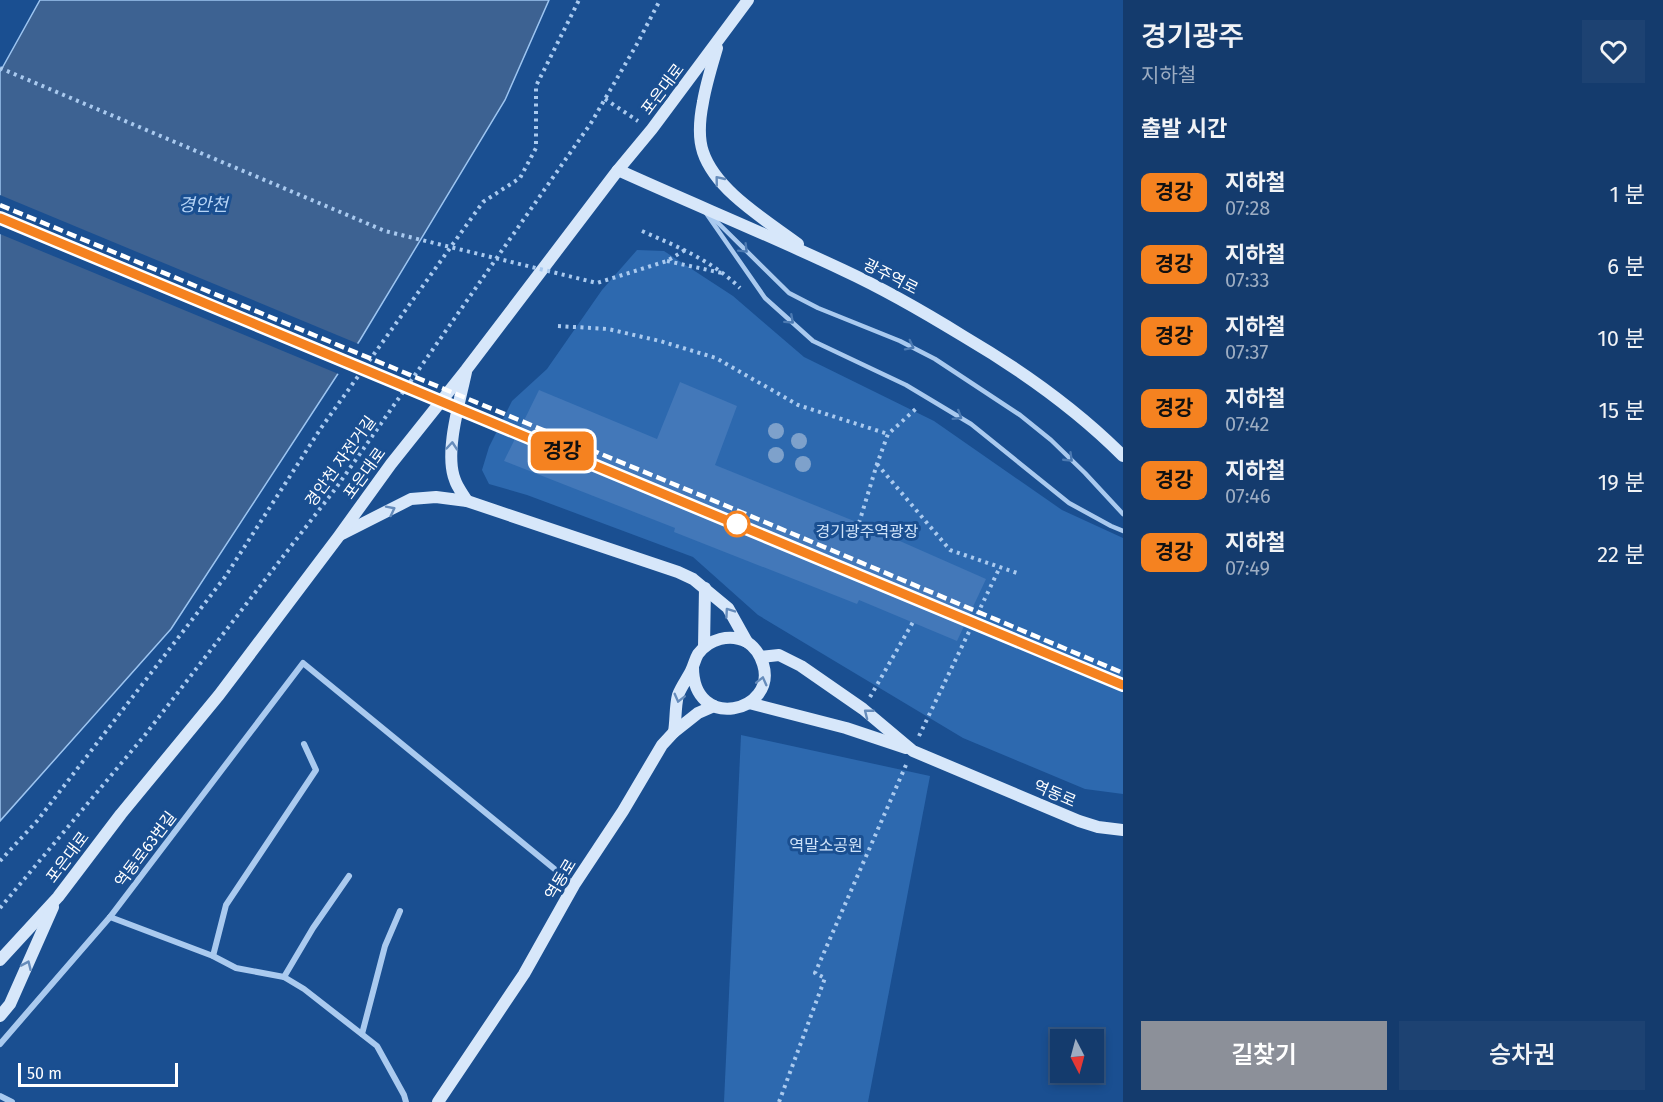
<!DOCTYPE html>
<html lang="ko">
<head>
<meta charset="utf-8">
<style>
	:root { --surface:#143b6d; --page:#1d4272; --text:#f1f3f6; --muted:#9dadc2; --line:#335580; --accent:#8c9099 }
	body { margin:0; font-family:"Fira Sans","Noto Sans KR",sans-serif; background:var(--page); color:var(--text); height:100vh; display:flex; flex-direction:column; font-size:22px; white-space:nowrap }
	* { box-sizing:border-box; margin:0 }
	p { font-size:20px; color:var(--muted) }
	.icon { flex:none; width:33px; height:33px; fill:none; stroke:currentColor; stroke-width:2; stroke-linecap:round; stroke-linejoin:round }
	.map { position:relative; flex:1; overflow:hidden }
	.side { display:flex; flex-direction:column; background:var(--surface); width:540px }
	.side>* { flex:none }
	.badge { padding:0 12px; border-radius:9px; font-size:21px; line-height:39px }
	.needle { width:39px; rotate:174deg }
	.tools { position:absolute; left:1050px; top:1029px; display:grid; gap:12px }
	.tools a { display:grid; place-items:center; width:54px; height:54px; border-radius:0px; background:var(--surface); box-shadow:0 3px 9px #0003,0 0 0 2px var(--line); font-size:30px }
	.scale { position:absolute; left:18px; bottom:15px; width:160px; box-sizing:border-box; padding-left:6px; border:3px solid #fff; border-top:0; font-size:16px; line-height:21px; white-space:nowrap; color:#fff; -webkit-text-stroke:4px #1a4f91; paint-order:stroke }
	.map>.badge { position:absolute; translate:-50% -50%; box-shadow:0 0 0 3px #fff }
	h2 { padding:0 18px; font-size:22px; line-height:54px }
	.round { display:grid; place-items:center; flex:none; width:63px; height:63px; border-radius:0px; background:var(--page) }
	.headline { display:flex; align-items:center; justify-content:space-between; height:102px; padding:0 18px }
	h1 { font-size:28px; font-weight:600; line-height:45px }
	.action { display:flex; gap:12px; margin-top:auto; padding:12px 18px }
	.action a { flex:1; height:69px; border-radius:0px; background:var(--accent); color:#fff; font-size:24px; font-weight:600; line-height:69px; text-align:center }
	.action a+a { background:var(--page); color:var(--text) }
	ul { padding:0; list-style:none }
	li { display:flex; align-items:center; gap:18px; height:72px; padding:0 18px }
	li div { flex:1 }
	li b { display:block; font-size:22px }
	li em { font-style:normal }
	li .badge { min-width:66px; font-weight:700; text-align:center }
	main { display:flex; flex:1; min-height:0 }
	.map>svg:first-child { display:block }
	.green { fill:#2d69af }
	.water { fill:#3d6292; stroke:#9dc5f1; stroke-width:1.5 }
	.pier { fill:#1a4f91 }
	.building { fill:#4378b9 }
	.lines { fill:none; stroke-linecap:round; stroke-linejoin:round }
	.path { stroke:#aacaef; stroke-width:4; stroke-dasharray:3 4.5; stroke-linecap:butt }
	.lane { stroke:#aacaef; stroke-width:4.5 }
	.street { stroke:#aacaef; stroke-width:6 }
	.secondary { stroke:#d7e7fa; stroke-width:12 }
	.rail { stroke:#fff; stroke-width:4.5; stroke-dasharray:10 4.5; stroke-linecap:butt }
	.path-bridge { stroke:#aacaef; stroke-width:4; stroke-dasharray:3 4.5; stroke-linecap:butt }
	.tree { fill:#7ea1cb }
	.oneway { stroke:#668cbb }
	.oneway2 { stroke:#4c7ab2 }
	.line-casing { stroke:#fff; stroke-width:14 }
	.line { stroke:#f58220; stroke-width:9 }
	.stop-dot { fill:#fff; stroke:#f58220; stroke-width:3 }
	.labels { text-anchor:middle; stroke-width:6; stroke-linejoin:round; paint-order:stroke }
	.street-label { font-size:16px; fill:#fff; stroke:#1a4f91 }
	.park-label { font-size:16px; fill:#d0e4fa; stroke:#1a4f91 }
	.water-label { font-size:18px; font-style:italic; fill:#b6d4f6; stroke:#1a4f91 }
</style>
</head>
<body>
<main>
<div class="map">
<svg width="1123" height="1102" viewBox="0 0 1123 1102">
	<rect width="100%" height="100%" fill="#1a4f91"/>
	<g class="green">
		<path d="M637,250L664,251L733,296L804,357L934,421L1062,510L1123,538V794L1085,789L963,738L758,615L693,557L527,495L489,484L482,470L489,447L512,401L547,369L602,290Z"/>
		<path d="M741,735L930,776L868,1102H724Z"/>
	</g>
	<path class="water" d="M40,0H549L505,100L360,340L171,629L0,821V72Z"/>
	<path class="pier" d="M0,195L361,345L341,375L0,234Z"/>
	<path class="building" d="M680,382L737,406L715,465L859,523L986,579L957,641L859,600L857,604L674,532L675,528L504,461L539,390L657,439Z"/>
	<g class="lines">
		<g class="path">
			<path d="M605,99L638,121"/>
			<path d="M642,231C678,247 711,260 740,288"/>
			<path d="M667,261L722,273"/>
			<path d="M558,326L608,329L660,341L716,358L798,405L888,434"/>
			<path d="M877,464L950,550L1020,574"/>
			<path d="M859,523L877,464L888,434L918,407"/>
			<path d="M870,697L913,622"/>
			<path d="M919,736L1000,567"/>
			<path d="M0,861L37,821L225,577L321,428L483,202L520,178L536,148V86L579,0"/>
			<path d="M0,908L145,735L336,488L591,123L637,44L660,0"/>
			<path d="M779,1102L825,978L815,973L906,765"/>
		</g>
		<g class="lane">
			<path d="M706,213L765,298L813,341L906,385L971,424L1069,503L1111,526L1123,531"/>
			<path d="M711,216L789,293L818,308L900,341L935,359L1020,415L1051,440L1085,473L1123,514"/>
		</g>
		<g class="street">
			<path d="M110,917L213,956L236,968L284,977L304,989L377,1046L404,1095L406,1102"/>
			<path d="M213,956L226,905L316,770L304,744"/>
			<path d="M284,977L313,928L349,876"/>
			<path d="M362,1034L385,946L400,911"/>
			<path d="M0,1044L110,917L303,663L574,885"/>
			<path d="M0,1096L12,1102"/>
		</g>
		<g class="secondary">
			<path d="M717,48C712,65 706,84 703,102C700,117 698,137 703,152C716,191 766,220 798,244"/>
			<path d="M618,170C693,204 769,235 843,270C884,289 924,312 963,336C1021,370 1075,408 1123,456"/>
			<path d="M466,372C460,401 444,453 455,480C457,487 463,494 467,501"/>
			<path d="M342,534L411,499L436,497L467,501L678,572L693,579L728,608L747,642"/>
			<path d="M704,647L705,588"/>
			<path d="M761,657L779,655L801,666L863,709L913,751L1079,821L1098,827L1123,830"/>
			<path d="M749,703L846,728L906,748"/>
			<path d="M674,732C676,720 675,707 678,695C681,687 687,679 691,671C694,665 695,659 698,654C709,639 730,633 747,642C755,647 760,655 763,664C778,712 693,733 693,667"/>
			<path d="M0,960L58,897L121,814L219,695L339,536L391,464L466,370L618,170L652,129L748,0"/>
			<path d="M0,1016L10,1004L53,907"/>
			<path d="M438,1102L524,974L574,885L623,811L662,745L674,732L698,713L714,706"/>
		</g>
		<g class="rail">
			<path d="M0,205L741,512L1123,673"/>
			<path d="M0,218L1123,685"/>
		</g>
		<path class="path-bridge" d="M0,68L385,231L597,283L667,261L685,250"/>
	</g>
	<g class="tree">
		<circle cx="776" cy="431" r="8"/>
		<circle cx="799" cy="441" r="8"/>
		<circle cx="776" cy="455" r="8"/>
		<circle cx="803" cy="464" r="8"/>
	</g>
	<defs><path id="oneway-chevron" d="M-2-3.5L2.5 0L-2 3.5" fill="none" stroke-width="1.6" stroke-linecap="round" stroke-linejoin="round" transform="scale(1.5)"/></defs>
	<g class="oneway">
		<use href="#oneway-chevron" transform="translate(719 180) rotate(-129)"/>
		<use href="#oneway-chevron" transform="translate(452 446) rotate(-85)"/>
		<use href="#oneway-chevron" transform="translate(391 510) rotate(-27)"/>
		<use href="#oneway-chevron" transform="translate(729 612) rotate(-125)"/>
		<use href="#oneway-chevron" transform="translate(762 681) rotate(-76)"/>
		<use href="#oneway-chevron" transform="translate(679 698) rotate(104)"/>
		<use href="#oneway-chevron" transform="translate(868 713) rotate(-142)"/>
		<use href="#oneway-chevron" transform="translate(27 965) rotate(-66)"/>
	</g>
	<g class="oneway2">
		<use href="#oneway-chevron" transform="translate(744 249) rotate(45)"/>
		<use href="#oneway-chevron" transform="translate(790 320) rotate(42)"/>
		<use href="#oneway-chevron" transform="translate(910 346) rotate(27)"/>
		<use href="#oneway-chevron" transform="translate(958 416) rotate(32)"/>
		<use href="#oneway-chevron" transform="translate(1069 458) rotate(44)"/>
	</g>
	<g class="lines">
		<g class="line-casing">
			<path id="line" d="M0,218L1123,685"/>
		</g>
		<use href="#line" class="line"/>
	</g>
	<circle class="stop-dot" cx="737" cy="524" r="12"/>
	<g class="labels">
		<g class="street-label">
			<text transform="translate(662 89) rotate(-53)" y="6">포은대로</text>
			<text transform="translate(891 276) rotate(27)" y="6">광주역로</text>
			<text transform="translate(340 461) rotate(-54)" y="6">경안천 자전거길</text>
			<text transform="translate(364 473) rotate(-54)" y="6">포은대로</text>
			<text transform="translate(1055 793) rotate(23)" y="6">역동로</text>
			<text transform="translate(145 849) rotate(-53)" y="6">역동로63번길</text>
			<text transform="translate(67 857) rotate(-53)" y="6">포은대로</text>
			<text transform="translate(560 879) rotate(-59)" y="6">역동로</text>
		</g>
		<g class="park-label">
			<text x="867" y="537">경기광주역광장</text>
			<text x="826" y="851">역말소공원</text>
		</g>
		<g class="water-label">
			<text x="203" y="211">경안천</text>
		</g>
	</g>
</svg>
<div class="tools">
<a><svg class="needle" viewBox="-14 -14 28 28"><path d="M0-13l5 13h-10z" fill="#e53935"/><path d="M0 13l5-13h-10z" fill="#9dadc2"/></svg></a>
</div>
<div class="scale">50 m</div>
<b class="badge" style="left:562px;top:451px;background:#f58220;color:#111">경강</b>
</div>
<section class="side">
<div class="headline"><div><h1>경기광주</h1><p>지하철</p></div><a class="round"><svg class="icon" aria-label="heart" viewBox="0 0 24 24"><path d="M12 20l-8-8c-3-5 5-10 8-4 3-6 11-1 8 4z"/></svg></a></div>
<h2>출발 시간</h2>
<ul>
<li><span class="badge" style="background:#f58220;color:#111">경강</span><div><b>지하철</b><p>07:28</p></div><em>1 분</em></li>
<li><span class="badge" style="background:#f58220;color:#111">경강</span><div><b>지하철</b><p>07:33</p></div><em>6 분</em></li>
<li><span class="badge" style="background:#f58220;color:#111">경강</span><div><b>지하철</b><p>07:37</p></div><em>10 분</em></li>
<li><span class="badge" style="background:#f58220;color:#111">경강</span><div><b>지하철</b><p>07:42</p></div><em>15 분</em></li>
<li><span class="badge" style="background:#f58220;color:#111">경강</span><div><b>지하철</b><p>07:46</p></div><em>19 분</em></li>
<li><span class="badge" style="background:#f58220;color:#111">경강</span><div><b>지하철</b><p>07:49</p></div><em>22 분</em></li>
</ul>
<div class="action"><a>길찾기</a><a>승차권</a></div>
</section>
</main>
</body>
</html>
